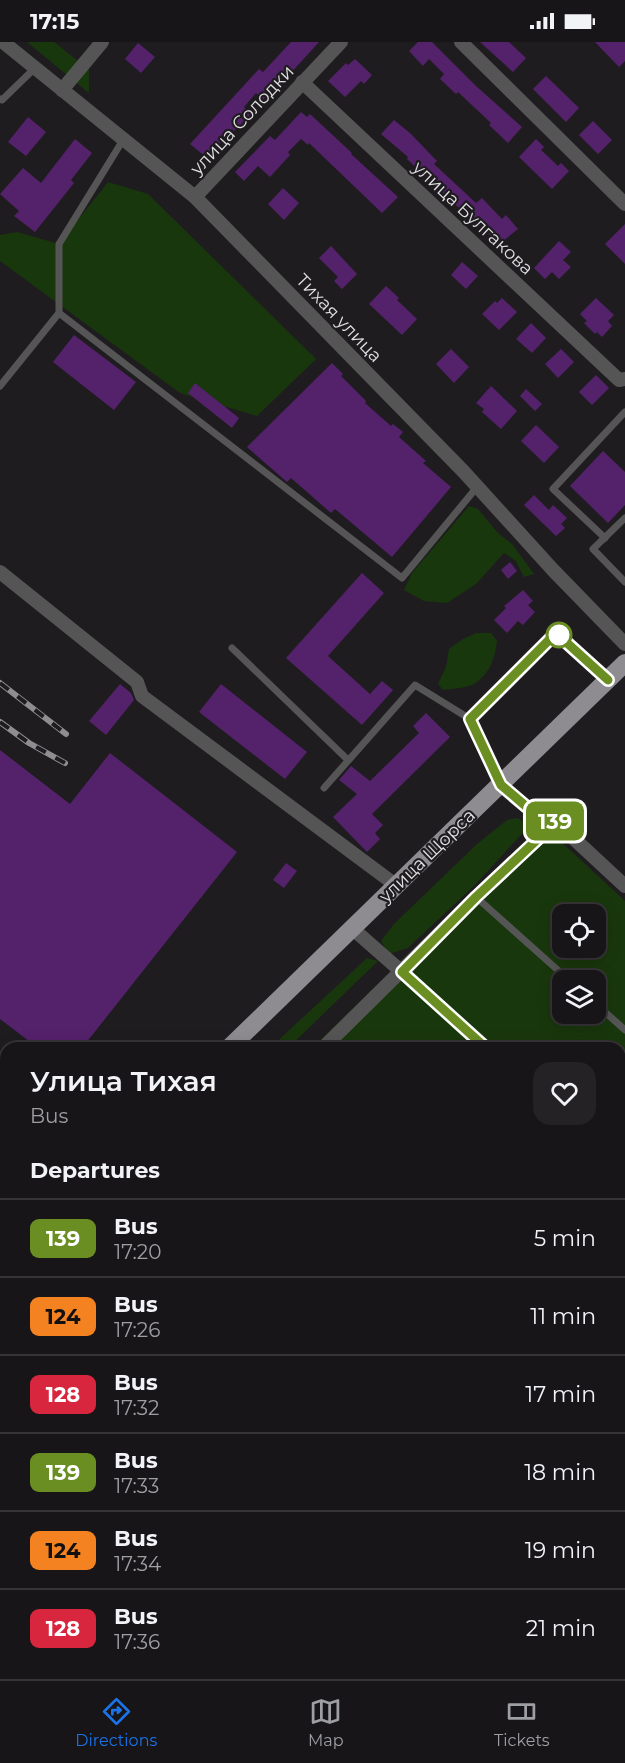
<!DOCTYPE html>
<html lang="en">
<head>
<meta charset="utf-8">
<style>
	:root { --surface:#171518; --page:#242225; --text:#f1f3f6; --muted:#9e9fa2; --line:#363437; --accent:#1a73e8 }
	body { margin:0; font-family:Montserrat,sans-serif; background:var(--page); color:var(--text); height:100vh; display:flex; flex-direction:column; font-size:22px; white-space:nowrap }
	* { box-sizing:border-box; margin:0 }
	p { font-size:20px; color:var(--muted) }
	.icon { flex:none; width:33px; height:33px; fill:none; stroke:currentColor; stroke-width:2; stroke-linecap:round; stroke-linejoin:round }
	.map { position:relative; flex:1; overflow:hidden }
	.sheet { position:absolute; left:0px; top:1000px; width:626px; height:638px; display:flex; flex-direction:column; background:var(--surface); border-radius:18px 18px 0 0; box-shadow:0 3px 15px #0003,0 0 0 2px var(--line) }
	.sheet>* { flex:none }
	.badge { padding:0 12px; border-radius:9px; font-size:21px; line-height:39px }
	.fabs { position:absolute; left:552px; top:862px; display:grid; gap:12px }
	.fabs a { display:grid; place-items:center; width:54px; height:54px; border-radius:12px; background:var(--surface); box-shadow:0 3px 15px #0003,0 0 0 2px var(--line); font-size:30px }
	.map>.badge { position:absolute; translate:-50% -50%; box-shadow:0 0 0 3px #fff }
	h2 { padding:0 30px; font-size:22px; line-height:54px }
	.round { display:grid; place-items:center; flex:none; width:63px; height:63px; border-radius:18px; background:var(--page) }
	.summary { display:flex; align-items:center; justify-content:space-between; height:102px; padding:0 30px }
	h1 { font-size:28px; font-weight:600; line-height:45px }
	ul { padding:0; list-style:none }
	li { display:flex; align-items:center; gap:18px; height:78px; padding:0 30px; border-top:2px solid var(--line) }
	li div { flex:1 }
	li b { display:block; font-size:22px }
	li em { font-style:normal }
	li .badge { min-width:66px; font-weight:700; text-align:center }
	.status { display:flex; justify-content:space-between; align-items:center; height:42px; padding:0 30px; background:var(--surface); direction:ltr }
	.status svg { height:16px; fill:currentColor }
	.menu { display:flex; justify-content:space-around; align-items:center; height:84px; border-top:2px solid var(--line); background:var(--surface); font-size:16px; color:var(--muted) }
	.menu a { display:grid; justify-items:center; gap:3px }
	.menu .selected { color:var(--accent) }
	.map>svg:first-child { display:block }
	.green { fill:#19370d; fill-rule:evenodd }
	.water { fill:#255013 }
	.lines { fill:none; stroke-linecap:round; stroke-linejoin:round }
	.stream { stroke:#255013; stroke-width:4 }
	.river { stroke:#255013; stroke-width:21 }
	.building { fill:#54216b }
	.path { stroke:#767477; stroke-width:2; stroke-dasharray:4.5 3; stroke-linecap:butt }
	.lane { stroke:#565556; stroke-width:7 }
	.street { stroke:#565556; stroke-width:14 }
	.primary { stroke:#8e8c90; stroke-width:18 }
	.rail-casing { stroke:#8f8d90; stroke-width:6 }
	.rail { stroke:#1f1c20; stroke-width:4; stroke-dasharray:11; stroke-linecap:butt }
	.line-casing { stroke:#fff; stroke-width:14 }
	.line { stroke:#6b8e23; stroke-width:9 }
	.stop-dot { fill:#fff; stroke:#6b8e23; stroke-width:3 }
	.labels { text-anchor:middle; stroke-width:4.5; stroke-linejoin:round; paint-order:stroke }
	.street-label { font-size:18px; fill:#e0dfe1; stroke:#1f1c20 }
</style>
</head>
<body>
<div class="status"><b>17:15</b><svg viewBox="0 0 49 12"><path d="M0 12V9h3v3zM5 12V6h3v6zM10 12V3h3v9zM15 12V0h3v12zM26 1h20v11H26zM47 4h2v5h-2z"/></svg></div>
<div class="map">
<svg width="625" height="1637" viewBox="0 0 625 1637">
	<rect width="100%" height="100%" fill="#1f1c20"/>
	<g class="green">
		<path d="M27,0H54L89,28V51Z"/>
		<path d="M108,140L148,152L316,317L257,374L180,351L0,219V193L17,190L59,202Z"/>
		<path d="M469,464L478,467L497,490L512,502L534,532L524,535L516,519L504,511L476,542L447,561L424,559L404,548L412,531Z"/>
		<path d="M476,591H491L497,599C495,617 489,634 472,643C464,646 452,647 443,648L438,642L446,625L449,607L463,597Z"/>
		<path d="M518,776L529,784L475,843L408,906L389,912L381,899L394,882L477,802L507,778Z"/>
		<path d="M542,782L625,859V1278L620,1284V1006H312ZM562,873H596V906H562ZM562,939H596V972H562Z"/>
		<path d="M367,916L378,919L288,1006H270Z"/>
		<path d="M6,1305V1632H123L127,1637H0V1310Z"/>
		<path d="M625,1503V1637H445L452,1632H620V1506Z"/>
	</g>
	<g class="water">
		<path d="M625,1323V1357L620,1361V1326Z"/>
		<path d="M362,1632H393L388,1637H358Z"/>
	</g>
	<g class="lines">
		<path class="stream" d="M307,1632L310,1637"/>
		<path class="river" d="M314,1637L319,1632"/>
	</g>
	<g class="building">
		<path d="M291,0H319L289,33L286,31L263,58L256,51L244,65L251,72L234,89L232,87L219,103L220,104L212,114L210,112L207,116L190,102L259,27L263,30Z"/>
		<path d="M418,0H432L476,44L522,85L508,101L489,83L491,81L458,50L456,52L440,37L444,32L429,17L423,24L409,9Z"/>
		<path d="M480,0H509L526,16L513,30Z"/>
		<path d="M595,0H625V19L619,25Z"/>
		<path d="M138,1L155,15L141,31L125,17Z"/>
		<path d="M355,17L372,33L364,42L361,39L345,55L328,39L346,21L348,23Z"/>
		<path d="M546,34L579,66L566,80L533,47Z"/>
		<path d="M301,70L307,75L310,72L352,111L351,112L398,155L382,171L309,101L308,103L301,97L288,110L290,113L270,135L258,124L244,139L235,130L270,94L275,98Z"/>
		<path d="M28,75L46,90L26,114L8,100Z"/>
		<path d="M394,78L410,91L437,119L434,122L476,161L482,156L502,177L506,173L518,187L498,203L478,178L475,181L407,117L408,115L381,92Z"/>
		<path d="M593,79L612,98L598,112L579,93Z"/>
		<path d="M75,97L92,111L71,138L74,141L35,190L14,174L19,169L0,152L23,126L41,141Z"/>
		<path d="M536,97L544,105L541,108L558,124L561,121L569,129L552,147L519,115Z"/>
		<path d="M283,146L299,161L284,178L268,162Z"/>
		<path d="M625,182V222L605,202Z"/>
		<path d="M559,199L571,210L563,218L571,225L559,237L552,230L545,237L534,226Z"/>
		<path d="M331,204L357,232L342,247L334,239L338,235L319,216Z"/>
		<path d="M462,220L478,234L466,247L451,233Z"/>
		<path d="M386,244L399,256L397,258L417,277L402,293L369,262Z"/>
		<path d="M502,256L517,270L499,288L482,272L495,259L497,261Z"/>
		<path d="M596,256L614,273L608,279L612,284L602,295L597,290L595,292L584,281L587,279L580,272Z"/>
		<path d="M531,281L546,296L532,311L516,297Z"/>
		<path d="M74,293L136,340L114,368L53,320Z"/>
		<path d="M451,307L469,325L454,341L436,322Z"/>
		<path d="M561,307L574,320L558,336L545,322Z"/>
		<path d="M332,321L343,332L341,334L366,359L365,361L391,384L393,382L403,390L399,395L426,419L423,421L451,445L392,515L335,467L331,471L291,436L287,440L247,405Z"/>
		<path d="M596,333L609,346L592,363L579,350Z"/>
		<path d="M195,341L239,376L232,386L188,351Z"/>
		<path d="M491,344L517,369L501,387L482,370L484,367L476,361Z"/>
		<path d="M526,347L542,362L535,369L520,354Z"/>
		<path d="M536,383L559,405L544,421L521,399Z"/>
		<path d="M603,409L625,430V463L608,481L570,444Z"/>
		<path d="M534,453L549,468L553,463L567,476L561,482L565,486L556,494L524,463Z"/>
		<path d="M510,520L517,529L508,537L501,528Z"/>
		<path d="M362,531L384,551L328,614L370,652L382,639L393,648L362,683L286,616Z"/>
		<path d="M523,548L533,559L528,563L535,570L523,583L518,579L507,591L494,578L506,566L504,564Z"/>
		<path d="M120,642L131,651L134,658L106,693L89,679Z"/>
		<path d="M221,642L307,710L285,737L199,670Z"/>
		<path d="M426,671L450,695L372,772L383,783L375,791L380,797L367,810L333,775L357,752L339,738L351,724L370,739L419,691L413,684Z"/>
		<path d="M0,708L70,762L110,711L237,810L82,1006H38L0,977Z"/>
		<path d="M286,821L297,829L284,846L273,838Z"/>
	</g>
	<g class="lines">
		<g class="path">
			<path d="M620,1498L625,1494"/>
			<path d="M452,1637L458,1632"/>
		</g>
		<g class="lane">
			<path d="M0,57L2,58L35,26"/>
			<path d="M59,271V202L123,98"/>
			<path d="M0,344L59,271L402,536L477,445"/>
			<path d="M625,476L593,507L625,540"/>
			<path d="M605,496L553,447L625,370"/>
			<path d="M232,606L348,718"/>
			<path d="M470,677L499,740"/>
			<path d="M324,746L415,643L470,677L556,591L606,636"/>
			<path d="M476,855L570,939"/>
			<path d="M402,930L486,1006"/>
			<path d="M596,962L625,988"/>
			<path d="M0,1058L3,1060L0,1066"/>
			<path d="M620,1128L625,1133"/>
			<path d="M0,1185L6,1180"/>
			<path d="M620,1274L625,1269"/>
			<path d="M0,1330L6,1338"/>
			<path d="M0,1518L6,1528"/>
			<path d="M620,1570L625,1581"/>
			<path d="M79,1632L82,1637"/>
			<path d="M531,1632L533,1637"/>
			<path d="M470,1637L476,1632"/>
		</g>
		<g class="street">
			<path d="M3,0L195,155L464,430L553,528L625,602"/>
			<path d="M461,0L625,162"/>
			<path d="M302,40L619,338L625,337"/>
			<path d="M62,48L102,0"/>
			<path d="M195,155L341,0"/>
			<path d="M0,530L137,640L142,654L397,844"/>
			<path d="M556,780L625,844"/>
			<path d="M353,887L402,930"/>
			<path d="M323,1006L476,855L556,780L528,766L500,743"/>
			<path d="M0,1128L6,1134"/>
			<path d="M0,1319L6,1313"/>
			<path d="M0,1430L6,1438"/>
			<path d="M159,1632L163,1637"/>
			<path d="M56,1637L64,1632"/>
		</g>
		<g class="primary">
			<path d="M229,1006L625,621"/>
			<path d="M0,1231L6,1225"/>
		</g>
		<g class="rail-casing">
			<g id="rail">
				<path d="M0,641L66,692"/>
				<path d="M0,680L29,701L65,721"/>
			</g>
		</g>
		<use href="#rail" class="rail"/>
	</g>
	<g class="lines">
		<g class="line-casing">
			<path id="line" d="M486,1006L402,930L476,855L556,780L528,766L501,743L470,677L556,591L608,638"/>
		</g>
		<use href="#line" class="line"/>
	</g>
	<circle class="stop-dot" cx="559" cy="593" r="12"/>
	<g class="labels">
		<g class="street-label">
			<text transform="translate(242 78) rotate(-47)" y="6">улица Солодки</text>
			<text transform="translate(473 176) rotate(43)" y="6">улица Булгакова</text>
			<text transform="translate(339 276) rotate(46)" y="6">Тихая улица</text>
			<text transform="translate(427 814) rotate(-44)" y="6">улица Щорса</text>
		</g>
	</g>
</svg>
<div class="fabs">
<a><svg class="icon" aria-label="locate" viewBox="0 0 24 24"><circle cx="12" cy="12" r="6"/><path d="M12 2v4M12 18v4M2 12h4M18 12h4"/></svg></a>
<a><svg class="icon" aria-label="layers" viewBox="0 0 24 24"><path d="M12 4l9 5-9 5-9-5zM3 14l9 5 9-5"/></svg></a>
</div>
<b class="badge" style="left:555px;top:779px;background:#6b8e23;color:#fff">139</b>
<section class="sheet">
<div class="summary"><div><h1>Улица Тихая</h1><p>Bus</p></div><a class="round"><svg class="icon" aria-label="heart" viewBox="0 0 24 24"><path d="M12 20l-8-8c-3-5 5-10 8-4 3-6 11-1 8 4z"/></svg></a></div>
<h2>Departures</h2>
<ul>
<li><span class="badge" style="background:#6b8e23;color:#fff">139</span><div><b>Bus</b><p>17:20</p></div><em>5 min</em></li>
<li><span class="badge" style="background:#f58220;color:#111">124</span><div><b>Bus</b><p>17:26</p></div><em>11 min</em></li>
<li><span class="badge" style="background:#d7263d;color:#fff">128</span><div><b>Bus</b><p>17:32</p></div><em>17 min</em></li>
<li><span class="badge" style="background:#6b8e23;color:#fff">139</span><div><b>Bus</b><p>17:33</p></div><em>18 min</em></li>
<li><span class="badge" style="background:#f58220;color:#111">124</span><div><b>Bus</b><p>17:34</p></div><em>19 min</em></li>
<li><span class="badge" style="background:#d7263d;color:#fff">128</span><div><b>Bus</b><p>17:36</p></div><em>21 min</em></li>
</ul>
</section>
</div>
<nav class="menu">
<a class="selected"><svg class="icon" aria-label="directions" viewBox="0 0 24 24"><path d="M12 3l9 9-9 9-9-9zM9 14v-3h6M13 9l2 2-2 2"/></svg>Directions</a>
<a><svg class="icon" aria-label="map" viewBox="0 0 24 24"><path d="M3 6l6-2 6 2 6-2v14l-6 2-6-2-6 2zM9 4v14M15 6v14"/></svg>Map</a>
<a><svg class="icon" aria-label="tickets" viewBox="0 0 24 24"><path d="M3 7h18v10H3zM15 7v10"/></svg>Tickets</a>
</nav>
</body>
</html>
